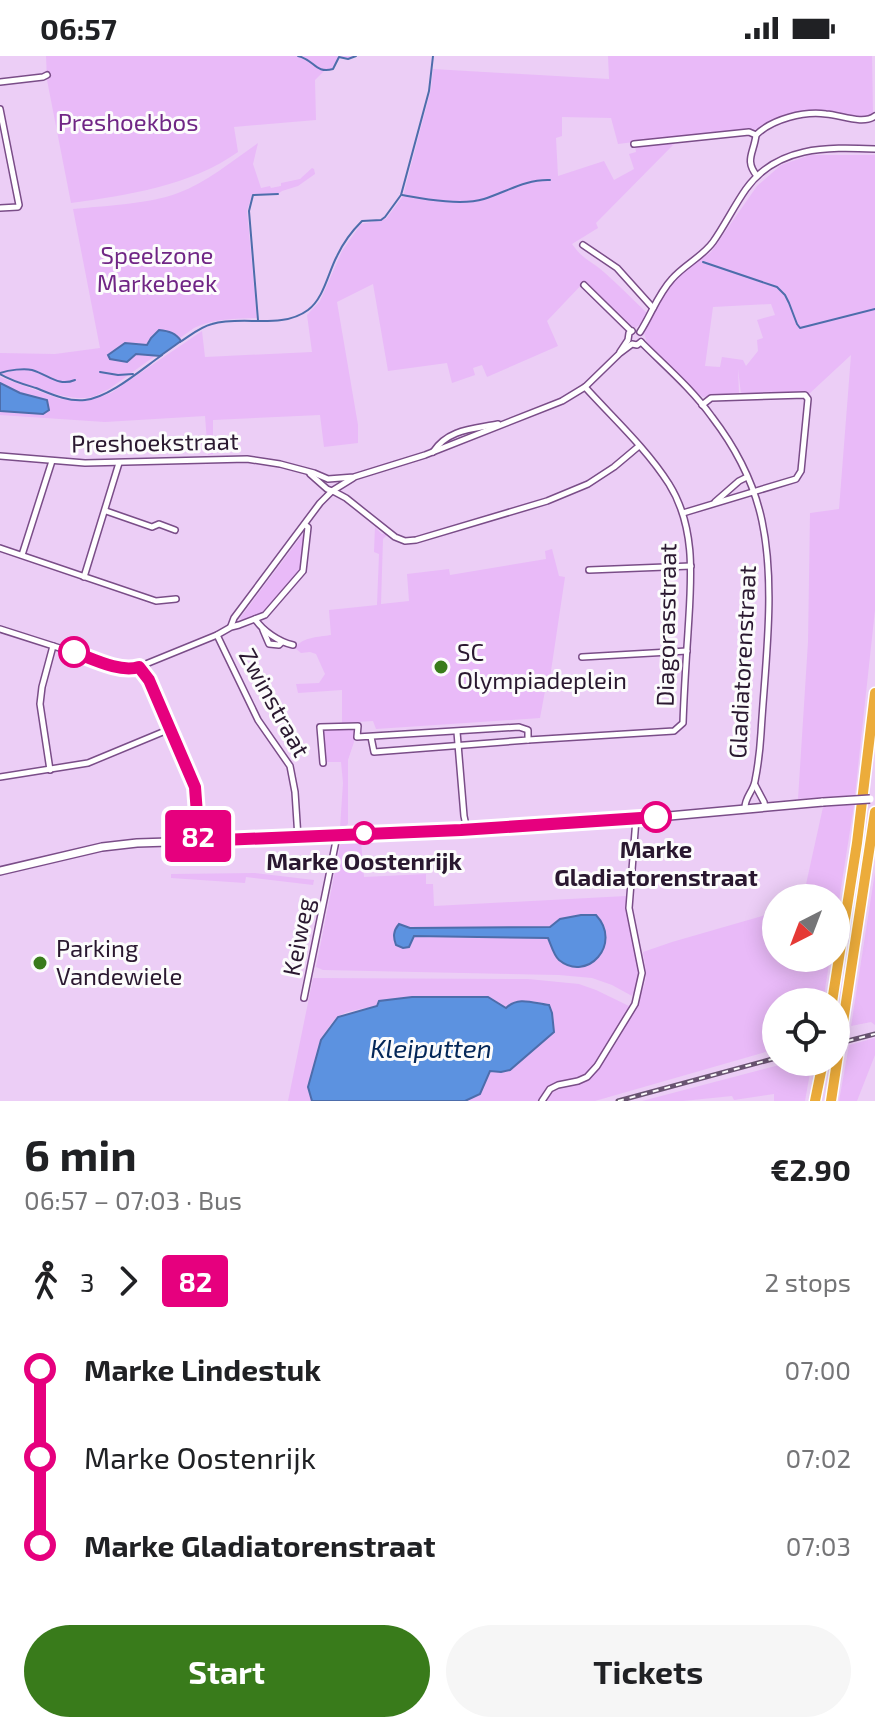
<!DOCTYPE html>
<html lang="en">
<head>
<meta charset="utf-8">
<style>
	:root { --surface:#fff; --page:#f6f6f6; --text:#202124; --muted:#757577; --accent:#397b1b }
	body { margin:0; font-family:"Exo 2",sans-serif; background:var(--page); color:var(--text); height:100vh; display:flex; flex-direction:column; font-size:30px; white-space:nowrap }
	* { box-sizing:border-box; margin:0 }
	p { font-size:26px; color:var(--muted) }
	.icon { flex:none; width:44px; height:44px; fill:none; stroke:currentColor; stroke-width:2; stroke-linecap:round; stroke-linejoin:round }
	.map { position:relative; height:1045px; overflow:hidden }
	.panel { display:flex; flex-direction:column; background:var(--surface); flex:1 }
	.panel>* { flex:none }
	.badge { padding:0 16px; border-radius:6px; font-size:28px; line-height:52px }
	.needle { width:52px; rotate:222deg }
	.fabs { position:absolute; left:762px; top:828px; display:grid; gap:16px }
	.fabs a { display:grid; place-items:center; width:88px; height:88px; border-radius:50%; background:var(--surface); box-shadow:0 4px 20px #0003; font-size:40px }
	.map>.badge { position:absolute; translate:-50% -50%; box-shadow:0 0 0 4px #fff }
	.legs { display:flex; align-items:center; gap:12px; height:88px; padding:0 24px; font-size:26px }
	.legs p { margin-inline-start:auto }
	.summary { display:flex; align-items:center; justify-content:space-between; height:136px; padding:0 24px }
	h1 { font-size:44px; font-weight:700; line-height:60px }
	.button { display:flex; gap:16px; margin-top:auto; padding:16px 24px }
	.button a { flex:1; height:92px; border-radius:48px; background:var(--accent); color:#fff; font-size:32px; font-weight:700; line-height:92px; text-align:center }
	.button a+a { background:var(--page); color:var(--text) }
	ul { padding:0 24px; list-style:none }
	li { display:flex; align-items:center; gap:28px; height:88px; font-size:30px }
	li i { display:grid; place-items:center; width:12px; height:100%; margin:0 10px; background:currentColor }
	li i::after { content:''; width:20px; height:20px; margin:-10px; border:6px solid; border-radius:50%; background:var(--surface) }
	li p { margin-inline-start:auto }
	li:first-child i { background:linear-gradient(#0000 50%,currentColor 0) }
	li:last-child i { background:linear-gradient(currentColor 50%,#0000 0) }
	.status { display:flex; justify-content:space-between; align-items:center; height:56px; padding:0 40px; background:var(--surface); direction:ltr }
	.status svg { height:22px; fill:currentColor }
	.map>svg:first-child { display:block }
	.green { fill:#e9baf8; fill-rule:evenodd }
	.water { fill:#5c92e0; stroke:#4d6dab; stroke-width:2 }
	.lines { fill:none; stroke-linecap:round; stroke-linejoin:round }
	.stream { stroke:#4d6dab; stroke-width:2 }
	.minor-casing { stroke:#7a4d88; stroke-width:8 }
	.tertiary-casing { stroke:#7a4d88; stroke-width:10 }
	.motorway-casing { stroke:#fff; stroke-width:13 }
	.minor { stroke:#fff; stroke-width:5 }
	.tertiary { stroke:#fff; stroke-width:7 }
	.motorway { stroke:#ecac3b; stroke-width:10 }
	.rail-casing { stroke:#685370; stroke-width:5 }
	.rail { stroke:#fcfcfc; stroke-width:2; stroke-dasharray:6; stroke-linecap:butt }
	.tertiary-bridge-casing { stroke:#7a4d88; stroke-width:10; stroke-linecap:butt }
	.tertiary-bridge { stroke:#fff; stroke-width:7 }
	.line-1-casing { stroke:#fff; stroke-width:18 }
	.line-1 { stroke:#e6007e; stroke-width:12 }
	.stop-1-dot { fill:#fff; stroke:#e6007e; stroke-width:4 }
	.poi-dot { fill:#397b1b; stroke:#fcfcfc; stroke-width:3 }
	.labels { text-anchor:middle; stroke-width:6; stroke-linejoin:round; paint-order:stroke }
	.park-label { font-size:24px; fill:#702685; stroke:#fcfcfc }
	.street-label { font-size:24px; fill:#2a1830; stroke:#fcfcfc }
	.poi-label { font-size:24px; fill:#2a1830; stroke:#fcfcfc; text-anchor:start }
	.stop-label { font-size:24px; font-weight:bold; fill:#2a1830; stroke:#fcfcfc }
	.water-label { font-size:26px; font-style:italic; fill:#042758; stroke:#fcfcfc }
</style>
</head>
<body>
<div class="status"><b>06:57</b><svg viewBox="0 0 49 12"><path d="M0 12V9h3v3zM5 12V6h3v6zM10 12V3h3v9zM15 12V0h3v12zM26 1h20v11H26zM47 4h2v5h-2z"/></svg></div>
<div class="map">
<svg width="875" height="1045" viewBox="0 0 875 1045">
	<rect width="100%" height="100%" fill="#eccef6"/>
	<g class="green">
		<path d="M46,0H356L348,3L339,2L333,13L324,15L315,24L316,64L234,71L238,96C190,130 128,139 71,147L47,24Z"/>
		<path d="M608,0H872L873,58L869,61H860L818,55L784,61L754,74L690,79L618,88L611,62L562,61V80L556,82L558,120L604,105L614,124L634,113L629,98L636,96L635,90L676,86L596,167L598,172L572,188C584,205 591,204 605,217C620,230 633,244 647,257L641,268L635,272L630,269L585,225L547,265L558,290L487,321L482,309L473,312L475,319L452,327L447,307L388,315L373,228L337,246L358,369V387L324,391L320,359L213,364V398L208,399L205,360L105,366L0,359V355L43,358L49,354L47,344L20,337L0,327V321L60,343L86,345L111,337L202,275L205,301L312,296L307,259L320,245L342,195L361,168L386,163L403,140L431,33L433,13L609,23Z"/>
		<path d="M258,87L253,108L261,132L270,130L271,132L281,130V127L300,123L312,112L314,113L315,118L298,130L282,135L278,138L252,139L247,155L257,262C235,263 215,262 194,272L109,333C101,337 94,342 85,342C62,343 21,328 0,317V297L55,298L100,292L73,153C103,150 150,148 178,137C207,126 232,105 258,87Z"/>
		<path d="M810,99H875V554L855,739L798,743L808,586L810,457L839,453L851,299L809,338L797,336L741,338L738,313L739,337L703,341L696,337L647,287L644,277L670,228L685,214L711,196L757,130L781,109ZM771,248L775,259L757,264L763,282L757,284L758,295L746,310L743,304L722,301L720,311L705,310L713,251Z"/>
		<path d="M375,471L382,478L386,477L387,479L383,483L381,548L409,545L407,518L449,513L450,519L546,503L545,495L552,493L559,520L565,521L548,635H545L540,662L376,673L373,665L342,667V634L298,637L296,628L319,627L325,618L316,598L310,596L301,597L295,592C302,581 319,581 331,579L329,554L377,549L379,498L374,496Z"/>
		<path d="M303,478L306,481L302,510L294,522L265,557L242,565L240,562Z"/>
		<path d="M352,672L354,675V686L348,704V768L344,772H340L343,727L341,706H326L323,677L325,673Z"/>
		<path d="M854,749L836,864V842H803L823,751Z"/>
		<path d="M341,785H361L364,821L426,818V828H433L434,850L626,840L629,870L640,918L637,929L632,940L612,929L592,922L559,919L323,914L316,911ZM560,863L548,882L413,880L399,869L410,872L550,871Z"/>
		<path d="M875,816V969L871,966L851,970Z"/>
		<path d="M255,817L314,824L313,829L246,821L245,827L171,822V818Z"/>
		<path d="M776,856V902H830L823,946H776V993L595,1045H544C553,1029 573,1034 588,1024C604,1013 644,942 646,921C646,913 644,904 643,896L672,886Z"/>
		<path d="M313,922L528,923L579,928L596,934L629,950V952L586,1020C566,1028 551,1024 538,1045H465L480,1038L490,1014C507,1018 510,1013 522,1002L506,952C470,951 367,943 339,960C327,968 320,989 316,1003C312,1019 308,1028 312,1045H288Z"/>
		<path d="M875,982V999L857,1045H839L849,989Z"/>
		<path d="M791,1006H812L805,1045H774V1038L734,1044L732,1040L683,1045H642Z"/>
	</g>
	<g class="water">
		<path d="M159,274C169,275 176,277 181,285L160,300L136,298L127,306L110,303L108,299L125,287L147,289L151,282Z"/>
		<path d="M0,327L20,337L47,344L49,354L43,358L0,355Z"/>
		<path d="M581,859H596C623,888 587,927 559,904C554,900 551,889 548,882L414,880L409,891L403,892L396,889C393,881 393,875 399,868L410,872L550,871L560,863Z"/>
		<path d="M412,941H488L506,952C518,940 533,947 549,949L552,957L554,976L510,1014L501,1016L490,1015L480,1038L465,1045H312L308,1031L321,984L338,961L377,950L379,945Z"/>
	</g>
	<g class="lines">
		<g class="stream">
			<path d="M298,0C315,4 315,18 333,13L339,1L348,3L356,0"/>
			<path d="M402,139C425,143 461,150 484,143C506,136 526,123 550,124"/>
			<path d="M703,206L777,231L785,239L789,247L797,268L800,272L875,253"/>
			<path d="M258,264L249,155L253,139L278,138"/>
			<path d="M180,286C191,279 200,271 212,268C243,259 281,274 308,254C324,242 328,217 337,200C343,187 352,175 362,165L381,164L385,161L401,139L429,35L433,0"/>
			<path d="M100,316L118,319L133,318"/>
			<path d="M0,317C9,314 24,312 32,314C49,319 58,331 75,324"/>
			<path d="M0,318C12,325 23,328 36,332C51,338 68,346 85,344C109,342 142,313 162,299"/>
		</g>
		<g class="minor-casing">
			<g id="minor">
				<path d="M0,26L43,21L47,19"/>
				<path d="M0,53L19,149L18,151L0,152"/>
				<path d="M756,79C772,63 804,55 826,58C841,59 863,69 875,60"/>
				<path d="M756,79C754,97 744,104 757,120"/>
				<path d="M634,88L749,76L756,79"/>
				<path d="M583,189L617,212L653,252"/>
				<path d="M584,229L631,275"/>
				<path d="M640,276C651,259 658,238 672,223C684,209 702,201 713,186C725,169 734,150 746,133C777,90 826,91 875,93"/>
				<path d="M641,286C665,310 692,333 712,361C735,391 754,427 762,465C776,531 765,609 761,677C760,693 758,710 755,725C753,736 744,742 745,753"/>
				<path d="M620,296L628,284L629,277L632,275"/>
				<path d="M433,396C448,373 473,373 498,368"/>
				<path d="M0,400L85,407L247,403L280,408L314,417L328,423L354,421L425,399L562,345L585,331L620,297L632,288L637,289L641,286"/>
				<path d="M310,418L327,433L332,435L353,422"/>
				<path d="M333,435L346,442L395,481L405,485L416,484L547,445L588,428L614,411L639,390"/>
				<path d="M715,446L739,425L747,421"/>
				<path d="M106,455L152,471L159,468L175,474"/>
				<path d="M683,457L796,423L801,415L808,343L805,339L711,342L702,349"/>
				<path d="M0,492L156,545L176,543"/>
				<path d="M22,499L52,405"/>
				<path d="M589,514L691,510"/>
				<path d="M84,521L119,407"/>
				<path d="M255,563C263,575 279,586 293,589"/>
				<path d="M231,570L234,562L320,447L332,435"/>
				<path d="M0,573L119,611L131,614L136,612L217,579L231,571L239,569L265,559L303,515L308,471L305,469"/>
				<path d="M263,574L269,588L279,589L282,586"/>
				<path d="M217,579L258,664L290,710L295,736L298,782"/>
				<path d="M582,601L687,595"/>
				<path d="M139,611L149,624L195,731L199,785"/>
				<path d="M457,676L464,760L467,774"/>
				<path d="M528,684L674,675L683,667C684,637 686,606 688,576C691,525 697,473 669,428C646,392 613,362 585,331"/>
				<path d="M323,707L320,671L358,670L357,681L519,671L528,674V684L374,696L371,681"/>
				<path d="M50,714L40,648L42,631L53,590"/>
				<path d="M0,721L88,707L170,673"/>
				<path d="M755,729L764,746L765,751"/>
				<path d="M304,942L337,780"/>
				<path d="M542,1045L550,1033L558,1029L578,1025L587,1021L597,1010L635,948L642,917L629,852L636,763"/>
			</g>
		</g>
		<g class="tertiary-casing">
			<path id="tertiary" d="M0,815L102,791L137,787L298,782L592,767L823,746"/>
		</g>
		<g class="motorway-casing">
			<g id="motorway">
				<path d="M832,946L857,787L875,637"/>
				<path d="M815,1045L823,1006"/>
				<path d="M831,1045L875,756"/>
			</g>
		</g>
		<use href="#minor" class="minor"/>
		<use href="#tertiary" class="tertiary"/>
		<use href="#motorway" class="motorway"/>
		<g class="rail-casing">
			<g id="rail">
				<path d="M836,988L875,978"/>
				<path d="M618,1045L776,1002"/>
			</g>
		</g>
		<use href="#rail" class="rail"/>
		<g class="tertiary-bridge-casing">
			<path id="tertiary-bridge" d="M823,746L870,743"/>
		</g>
		<use href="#tertiary-bridge" class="tertiary-bridge"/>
	</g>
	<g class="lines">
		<g class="line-1-casing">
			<path id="line-1" d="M74,596C93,603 120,617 139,611L149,624L195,731L199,785L461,774L656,761"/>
		</g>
		<use href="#line-1" class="line-1"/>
	</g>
	<g class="stop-1-dot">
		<circle cx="74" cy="596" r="14"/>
		<circle cx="656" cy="761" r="14"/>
		<circle cx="364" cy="777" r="10"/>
	</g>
	<g class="poi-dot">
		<circle cx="441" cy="611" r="8"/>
		<circle cx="40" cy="907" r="8"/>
	</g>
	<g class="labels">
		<g class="park-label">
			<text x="128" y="75">Preshoekbos</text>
			<text x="157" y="208">Speelzone<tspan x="157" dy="28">Markebeek</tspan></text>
		</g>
		<g class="street-label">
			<text transform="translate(155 387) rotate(-1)" y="8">Preshoekstraat</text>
			<text transform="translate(667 569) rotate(-89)" y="8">Diagorasstraat</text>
			<text transform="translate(743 606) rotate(-87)" y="8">Gladiatorenstraat</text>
			<text transform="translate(274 647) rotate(61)" y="8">Zwinstraat</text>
			<text transform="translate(299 881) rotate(-79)" y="8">Keiweg</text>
		</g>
		<g class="poi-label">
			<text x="457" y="605">SC<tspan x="457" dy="28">Olympiadeplein</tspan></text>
			<text x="56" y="901">Parking<tspan x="56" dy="28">Vandewiele</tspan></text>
		</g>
		<g class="stop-label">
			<text x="656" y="802">Marke<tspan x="656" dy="28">Gladiatorenstraat</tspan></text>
			<text x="364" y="814">Marke Oostenrijk</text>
		</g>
		<g class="water-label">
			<text x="431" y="1002">Kleiputten</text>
		</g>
	</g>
</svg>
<div class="fabs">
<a><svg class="needle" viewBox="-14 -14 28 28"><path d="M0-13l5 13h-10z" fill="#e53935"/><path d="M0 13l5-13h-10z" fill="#757577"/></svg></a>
<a><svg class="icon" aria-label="locate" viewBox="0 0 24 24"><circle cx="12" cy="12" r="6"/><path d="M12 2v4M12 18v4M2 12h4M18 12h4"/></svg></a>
</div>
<b class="badge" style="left:198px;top:780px;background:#e6007e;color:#fff">82</b>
</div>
<section class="panel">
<div class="summary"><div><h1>6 min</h1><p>06:57 – 07:03 · Bus</p></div><b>€2.90</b></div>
<div class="legs"><svg class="icon" aria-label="walk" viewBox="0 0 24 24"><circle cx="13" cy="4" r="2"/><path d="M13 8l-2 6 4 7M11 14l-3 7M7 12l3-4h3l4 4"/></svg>3<svg class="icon" aria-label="forward" viewBox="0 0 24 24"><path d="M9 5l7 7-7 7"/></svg><b class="badge" style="background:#e6007e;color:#fff">82</b><p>2 stops</p></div>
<ul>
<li><i style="color:#e6007e"></i><b>Marke Lindestuk</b><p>07:00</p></li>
<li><i style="color:#e6007e"></i><span>Marke Oostenrijk</span><p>07:02</p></li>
<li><i style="color:#e6007e"></i><b>Marke Gladiatorenstraat</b><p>07:03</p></li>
</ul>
<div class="button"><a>Start</a><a>Tickets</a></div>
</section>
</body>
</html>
